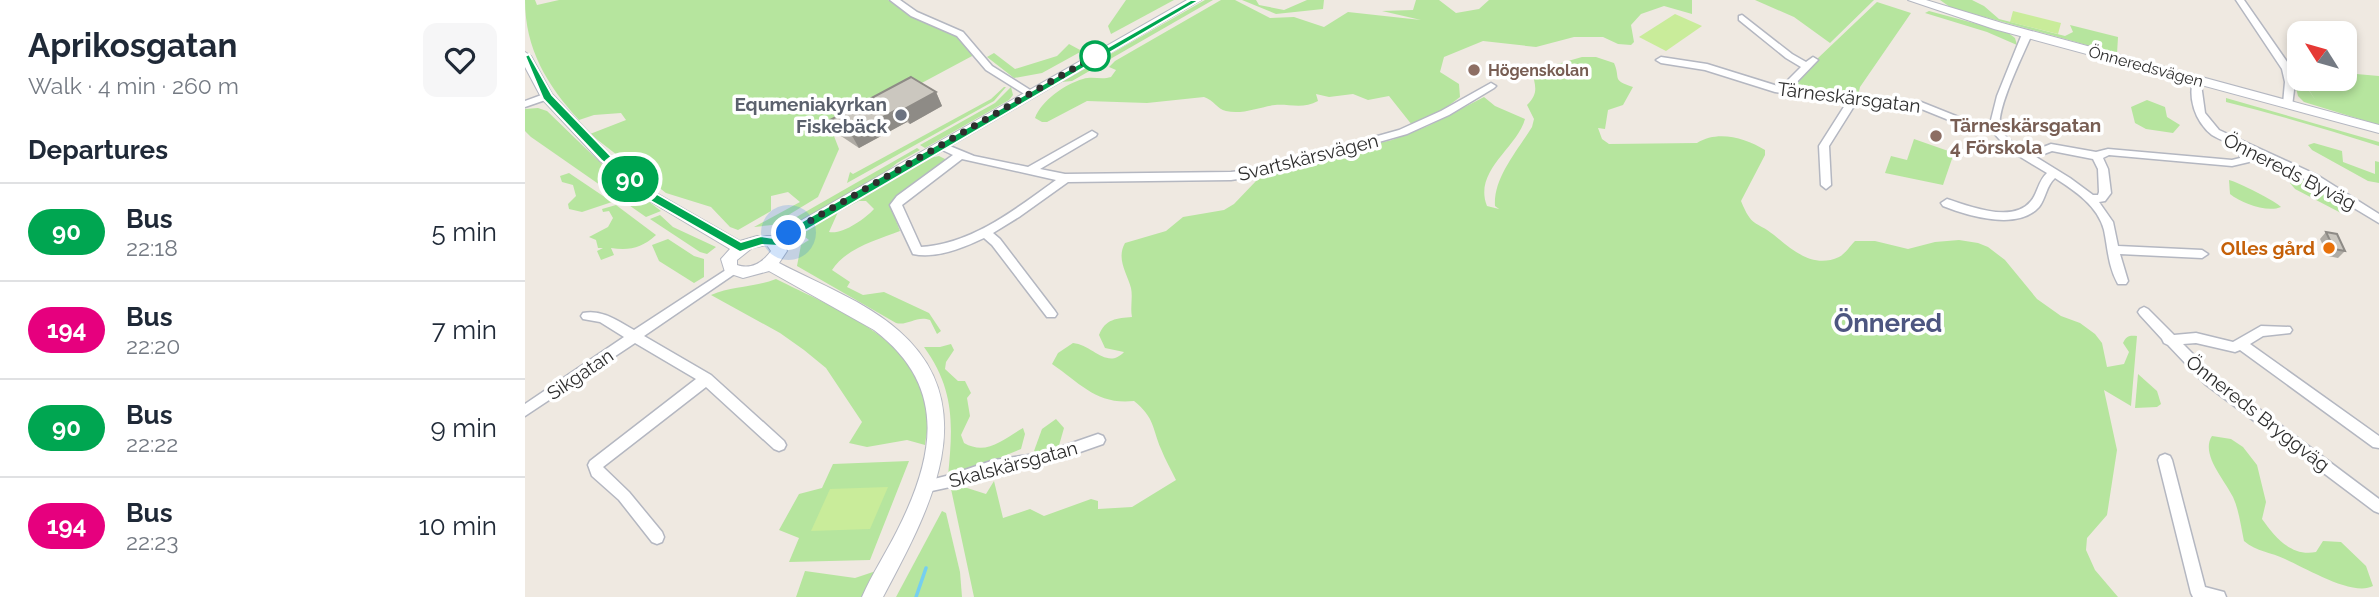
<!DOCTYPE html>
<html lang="en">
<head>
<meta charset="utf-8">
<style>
	:root { --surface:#fff; --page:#f6f6f7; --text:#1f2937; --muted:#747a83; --line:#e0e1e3 }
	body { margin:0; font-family:Raleway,sans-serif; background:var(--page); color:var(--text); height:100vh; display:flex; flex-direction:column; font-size:26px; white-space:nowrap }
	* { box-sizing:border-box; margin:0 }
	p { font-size:23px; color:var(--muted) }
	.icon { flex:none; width:38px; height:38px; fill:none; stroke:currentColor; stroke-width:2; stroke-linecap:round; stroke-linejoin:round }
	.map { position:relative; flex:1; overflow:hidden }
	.side { display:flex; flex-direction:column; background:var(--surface); width:525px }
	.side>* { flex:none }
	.badge { padding:0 14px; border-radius:23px; font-size:24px; line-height:46px }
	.needle { width:46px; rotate:307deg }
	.controls { position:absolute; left:1762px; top:21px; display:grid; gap:14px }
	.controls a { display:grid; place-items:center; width:70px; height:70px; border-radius:14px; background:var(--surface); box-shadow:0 4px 10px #0003; font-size:35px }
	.you { position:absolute; width:35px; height:35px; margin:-18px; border:5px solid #fff; border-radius:50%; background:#1a73e8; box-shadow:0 0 0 10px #1a73e833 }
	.map>.badge { position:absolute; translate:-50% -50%; box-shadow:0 0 0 4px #fff }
	h2 { padding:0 28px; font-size:26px; line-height:63px }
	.round { display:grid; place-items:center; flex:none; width:74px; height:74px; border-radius:14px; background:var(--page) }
	.headline { display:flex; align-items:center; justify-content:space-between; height:119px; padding:0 28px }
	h1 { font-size:33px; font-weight:700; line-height:52px }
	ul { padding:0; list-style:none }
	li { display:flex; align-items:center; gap:21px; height:98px; padding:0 28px; border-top:2px solid var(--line) }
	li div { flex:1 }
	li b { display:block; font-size:26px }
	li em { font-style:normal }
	li .badge { min-width:77px; font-weight:700; text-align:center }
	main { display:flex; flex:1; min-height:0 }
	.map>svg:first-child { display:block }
	.green { fill:#b6e59e; fill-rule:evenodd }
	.pitch { fill:#c9ec9a }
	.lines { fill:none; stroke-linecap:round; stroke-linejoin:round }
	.stream { stroke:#75cff0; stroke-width:3.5 }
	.minor-casing { stroke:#b4b7c1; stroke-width:3 }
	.tertiary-casing { stroke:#b4b7c1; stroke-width:2 }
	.minor { fill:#fff; fill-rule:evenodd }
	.tertiary { fill:#fff; fill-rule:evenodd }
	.wall { fill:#afaba4 }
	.shaded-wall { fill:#8e8b86 }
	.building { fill:#cbc7bf; stroke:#8e8b86; stroke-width:2 }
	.line { fill:#00a651; stroke:#fff; stroke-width:2 }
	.walk { stroke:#2e2e2e; stroke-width:7; stroke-dasharray:0 12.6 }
	.stop-dot { fill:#fff; stroke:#00a651; stroke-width:3.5 }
	.education-dot { fill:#8d6e63; stroke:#fff; stroke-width:2.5 }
	.worship-dot { fill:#6b7280; stroke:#fff; stroke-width:2.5 }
	.food-dot { fill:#e8710a; stroke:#fff; stroke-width:2.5 }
	.labels { text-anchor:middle; stroke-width:7; stroke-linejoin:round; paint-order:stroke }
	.far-street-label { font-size:16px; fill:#2e2e2e; stroke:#fff }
	.far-education-label { font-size:16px; font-weight:bold; fill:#785e54; stroke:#fff; text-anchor:start }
	.street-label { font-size:19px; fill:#2e2e2e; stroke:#fff }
	.worship-label { font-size:19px; font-weight:bold; fill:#5b616d; stroke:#fff; text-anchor:end }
	.education-label { font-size:19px; font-weight:bold; fill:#785e54; stroke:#fff; text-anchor:start }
	.food-label { font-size:19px; font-weight:bold; fill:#c56008; stroke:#fff; text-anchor:end }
	.district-label { font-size:26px; font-weight:bold; fill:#4d5680; stroke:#fff }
</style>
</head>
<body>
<main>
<section class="side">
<div class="headline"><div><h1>Aprikosgatan</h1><p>Walk · 4 min · 260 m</p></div><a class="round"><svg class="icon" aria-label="heart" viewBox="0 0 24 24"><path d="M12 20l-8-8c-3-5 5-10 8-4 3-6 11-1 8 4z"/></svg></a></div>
<h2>Departures</h2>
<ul>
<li><span class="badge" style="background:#00a651;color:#fff">90</span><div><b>Bus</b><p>22:18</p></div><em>5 min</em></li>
<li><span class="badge" style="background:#e6007e;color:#fff">194</span><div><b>Bus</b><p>22:20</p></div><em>7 min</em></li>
<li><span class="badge" style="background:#00a651;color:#fff">90</span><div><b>Bus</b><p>22:22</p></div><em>9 min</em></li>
<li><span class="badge" style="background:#e6007e;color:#fff">194</span><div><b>Bus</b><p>22:23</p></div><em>10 min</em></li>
</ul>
</section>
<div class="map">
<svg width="1854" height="597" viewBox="0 0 1854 597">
	<rect width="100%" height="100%" fill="#efe9e1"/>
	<g class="green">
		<path d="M0,0H10L12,5L34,0H363L383,14L433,37L449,55L307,131L314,149L293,197L247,225L229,227L275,202L263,192L246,196V211L213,230L205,227L186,207L141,193L65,134L101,120L96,113L69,115L54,120C22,85 0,49 0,0Z"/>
		<path d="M601,0H649L586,34L583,26Z"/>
		<path d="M680,0H688L547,81L537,82Z"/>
		<path d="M696,0H710L745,18L769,17L799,27L823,12L896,20L857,11L888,10L891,0H914L931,13L954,9L964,0H1167V14L1139,6L1116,14L1106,25L1109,42L1106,45L1093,44L1078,37H1049L1011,47L958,41L919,57L915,72L934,84L935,97L913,114L887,125L864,96L843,100L828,94L804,97L791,94L793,101C779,109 765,104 750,105C734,107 717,115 701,111C692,109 689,100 679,97L622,103L562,101L522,122H517L510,118C516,101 540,84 558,79C567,76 577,80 586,77L591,70L584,67L590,61Z"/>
		<path d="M717,0H731L734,5L759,10L782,0H799L798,9L751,14Z"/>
		<path d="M1230,0H1349L1305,43L1269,17Z"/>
		<path d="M1415,0H1447L1459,6L1474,19L1540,36L1548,32L1545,25L1593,37L1592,54C1538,37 1481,24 1425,7Z"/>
		<path d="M1352,2L1386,13L1335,87L1333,96L1329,98L1267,88L1292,59Z"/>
		<path d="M1404,11L1482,32L1490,38L1492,45L1462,32L1400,13Z"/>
		<path d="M544,44L557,51L517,73L489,78L462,57L469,53L490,69L532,56Z"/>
		<path d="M1057,57H1071L1089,63C1096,79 1086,80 1108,87L1098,105L1083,110L1080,129L1073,128L1077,139L1084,144L1172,143C1193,130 1220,138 1240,150V155L1216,201C1227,228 1230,220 1249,235C1267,250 1288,269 1314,257C1320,254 1325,246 1330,241H1350L1383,249L1410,242L1434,240L1453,243L1463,247L1480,260L1512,299L1536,316L1555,323L1570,334L1577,343L1582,367L1599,364L1604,352L1598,343C1601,336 1605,335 1612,336L1606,406L1579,390L1592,450L1582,515L1562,538L1561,550L1570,570L1593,597H449L426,489L439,487L461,494L469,481L478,518L505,509L519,516L566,499L573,501V509L607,507L651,480C646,470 640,459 636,449C627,428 630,418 609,401C572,405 556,384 527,364L533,353L548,343C568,345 582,370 599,352L580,348L574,335C580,319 592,318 607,317C605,307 608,298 606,288C602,273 591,259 600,243L641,231L658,217L699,210L709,204L731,181L743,174L787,159L867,140L903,126L959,97L970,106L1000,119C992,148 948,171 962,206L974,209L970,206C968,178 993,150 1007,127L1009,119L1002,105C1016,91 1008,84 1008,71Z"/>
		<path d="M1769,68L1791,101L1777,79H1820V73L1854,76V125L1779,102L1773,96L1766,69Z"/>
		<path d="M479,87H481L469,101L322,183L325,172L328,174L466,99Z"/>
		<path d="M486,87L488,95L484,100L400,148L395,145L470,103Z"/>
		<path d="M1701,98L1854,142V146C1803,130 1753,115 1701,102Z"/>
		<path d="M1622,100L1640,107L1642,117L1655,125L1648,133L1621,129L1610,123L1606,107Z"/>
		<path d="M13,108L22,111L82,169L136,211L121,217L6,137L0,131V109Z"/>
		<path d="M1389,139L1429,153L1418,185L1360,173L1366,156L1382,160Z"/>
		<path d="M1789,143L1817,151L1818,162L1850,174V161L1854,162V183L1843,181L1787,150L1783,145Z"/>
		<path d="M392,148L395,150L372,163L349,182L267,228L261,223Z"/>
		<path d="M414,156L422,160L365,205L375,231C352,240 321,248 307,270L325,282L322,287L338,295L359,292L404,313L416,331L412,334L405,320C392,315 383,326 371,323L272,266L276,245L284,240L276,234L400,159ZM334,201H341L349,209C340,219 317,235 304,232L313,212Z"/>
		<path d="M44,173L87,202L57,212L44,209L43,204L51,196L48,185L37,182L35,176Z"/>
		<path d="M1772,174L1824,204V206L1818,208L1820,212L1816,213L1770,189L1765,183Z"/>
		<path d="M1704,180C1711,181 1752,202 1756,207C1742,213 1716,203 1705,194Z"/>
		<path d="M91,205L131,235C117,248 104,251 86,248L89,255L76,260L72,251L78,248H73L71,240L64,237L83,227L88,218L84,211L78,212L77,209Z"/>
		<path d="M135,215L148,227L191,247L182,254L175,252L125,219Z"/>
		<path d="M143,239L169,256L179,259V277L169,283L134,261L127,245Z"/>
		<path d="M251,279C310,309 393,338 404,412C405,422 401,435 400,445L382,440L342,447L324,443L337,422L301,368L279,350L255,333L186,295C207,286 228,288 251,279Z"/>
		<path d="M426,344L429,350L421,362L420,369L433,381H440L446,393L442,398L445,416L436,435L439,443C462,456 478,439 498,428L500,434L496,449L426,478L423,476C428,425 430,390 399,347H415Z"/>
		<path d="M1613,374L1632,391L1636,404L1632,407L1610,408Z"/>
		<path d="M531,419L539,428L533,449L514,454L509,451L517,429Z"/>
		<path d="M1687,436L1706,439L1718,447L1732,465L1741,502L1737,519C1750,537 1766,557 1791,552L1798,541L1816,542L1841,566L1848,586C1828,597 1781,568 1760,559C1746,552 1732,552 1719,541C1716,527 1714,510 1708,497C1700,480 1675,454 1687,436Z"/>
		<path d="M384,461L345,560L264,562L274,538L254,530L274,494L297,488L308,464Z"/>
		<path d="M417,511L421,513L435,572L437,597H371Z"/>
		<path d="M354,570L339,597H271L280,571L330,578Z"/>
	</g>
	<g class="pitch">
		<path d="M1488,11L1536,23L1533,34L1485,22Z"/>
		<path d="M1150,14L1177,26L1141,51L1114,37Z"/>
		<path d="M363,487L345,529L286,531L305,489Z"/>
	</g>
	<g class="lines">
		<path class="stream" d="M391,597L401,568"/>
		<g class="minor-casing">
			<g id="minor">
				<path d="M365,0H375L392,12L438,32L467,66L510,93L509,95H501L461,70L432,36L386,16Z"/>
				<path d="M1711,0H1719L1767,69L1770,82L1767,106L1763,107L1758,104L1760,82L1757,69Z"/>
				<path d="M1217,15L1267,54L1281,62L1288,57L1293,60L1266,88L1328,97L1396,102L1451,124H1465L1472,96L1497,34L1502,31L1505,32L1507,34C1499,53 1471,109 1475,127C1478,138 1494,147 1503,153L1526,144L1571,152L1583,149L1707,160L1715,158L1714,147C1705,143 1695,140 1687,135C1670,122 1662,97 1669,77H1675L1680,113L1694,130L1792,175L1854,214V223L1784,181L1725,152L1724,162L1707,166L1584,155L1578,158L1583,169L1586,193L1580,201L1574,202L1588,222L1593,246L1677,250L1683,254L1677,258L1595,254L1603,281L1601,284H1593C1583,266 1583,249 1579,230C1573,206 1550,191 1530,178C1521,186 1521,198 1514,207C1493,231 1443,216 1418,206L1416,203L1422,199C1444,206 1488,224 1506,201C1513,193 1513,181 1522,173L1484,150L1466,130L1446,129L1394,108L1331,103L1304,146L1306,185L1301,189L1296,185L1294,146L1322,102L1250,92L1180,70L1136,63L1131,60L1136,57L1182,64L1256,87L1276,67L1261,58L1214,20V16ZM1527,151L1568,159L1573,169L1574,192L1573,195H1568L1545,178L1511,157Z"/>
				<path d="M966,83L971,86L969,88L924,115L882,134L734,176L706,180L543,182L494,217L468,233L475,239L530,311L532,314L530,317H522L467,245L459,238C438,248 411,259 388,254L365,205L372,196L428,155L411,147L410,145L415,142L449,156L503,167L567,131L572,134L571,136L515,169L540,174L706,172L734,169L874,130L916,111ZM437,159L531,180C491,209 447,244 396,247L377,205Z"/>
				<path d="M22,93L27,96L26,98L0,107V101Z"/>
				<path d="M207,266L213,270L211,273L119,336L186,375L259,441L261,445L259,449L254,451L249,449L181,387L78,467L104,492L137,532L139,537L137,542L132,544L127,542L94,500L67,476L63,465L65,461L171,379L110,343L0,416V404L99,337L75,322L58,319L56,316L58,313C77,309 93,321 109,330Z"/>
				<path d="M1619,307L1623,309L1649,335L1671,333L1708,342L1736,326L1765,327L1767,330L1765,333L1738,336L1725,344L1854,436V448L1848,447L1715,350L1710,352L1671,343L1658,344L1690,376L1854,499V513L1849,511L1680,384L1643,345L1639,343L1637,339L1615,315L1613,312L1615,309Z"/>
				<path d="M573,434L578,436L580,440L578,444L518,465L469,472L425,487L402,492L397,490L395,486L397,482L425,475L469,460L518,453Z"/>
				<path d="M1640,454L1645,456L1647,460L1680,587L1699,592L1701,597H1668L1666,593L1633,460L1635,456Z"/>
			</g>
		</g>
		<g class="tertiary-casing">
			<g id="tertiary">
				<path d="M662,0H676L259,243L262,251L254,263C294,284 340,301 374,331C462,408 402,514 358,597H337C347,574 361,553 372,531C410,456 423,386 349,330L244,271L218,278L200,272L196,259L205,249L123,200L75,161L17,99L0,67V52L6,56L27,94L85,155L133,194L215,241L232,236H249ZM242,245L246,251C238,262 227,270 212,265V260L227,248Z"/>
				<path d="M1383,0H1401L1477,23L1854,125V133L1469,29Z"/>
			</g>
		</g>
		<use href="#minor" class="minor"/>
		<use href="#tertiary" class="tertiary"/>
	</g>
	<g class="wall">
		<path d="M411,92L417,106L385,124L382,122L334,148L313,134L305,120Z"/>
		<path d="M1801,232L1820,251L1813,258L1803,256L1795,239Z"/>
	</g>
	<g class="shaded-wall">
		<path d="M411,92L417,106L385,124L378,110Z"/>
		<path d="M375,108L382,122L334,148L326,134Z"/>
	</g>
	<g class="building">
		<path d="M386,77L411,92L378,110L375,108L326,134L305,120Z"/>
		<path d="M1801,232L1812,234L1820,251L1809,249Z"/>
	</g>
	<path class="line" d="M666,0H675L254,246L237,245L215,252L124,200L76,160L18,99L0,56L4,54L27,95L85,155L132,194L216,242L236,236L248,238Z"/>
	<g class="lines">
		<path class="walk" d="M264,233L570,56"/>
	</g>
	<circle class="stop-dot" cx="570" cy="56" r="14"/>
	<g class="education-dot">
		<circle cx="949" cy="70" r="7"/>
		<circle cx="1411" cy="136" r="7"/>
	</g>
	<circle class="worship-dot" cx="376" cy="115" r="7"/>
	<circle class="food-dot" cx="1804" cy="248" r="7"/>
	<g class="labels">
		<g class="far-street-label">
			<text transform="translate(1621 66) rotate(15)" y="6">Önneredsvägen</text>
		</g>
		<g class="far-education-label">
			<text x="963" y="76">Högenskolan</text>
		</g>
		<g class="street-label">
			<text transform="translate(1324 97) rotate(7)" y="7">Tärneskärsgatan</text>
			<text transform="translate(783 157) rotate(-14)" y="7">Svartskärsvägen</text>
			<text transform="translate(1765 171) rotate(27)" y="7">Önnereds Byväg</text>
			<text transform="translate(55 374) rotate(-34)" y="7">Sikgatan</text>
			<text transform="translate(1733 413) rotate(38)" y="7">Önnereds Bryggväg</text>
			<text transform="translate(488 464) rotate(-15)" y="7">Skalskärsgatan</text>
		</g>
		<g class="worship-label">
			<text x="362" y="111">Equmeniakyrkan<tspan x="362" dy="22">Fiskebäck</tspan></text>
		</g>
		<g class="education-label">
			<text x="1425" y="132">Tärneskärsgatan<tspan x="1425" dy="22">4 Förskola</tspan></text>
		</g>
		<g class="food-label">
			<text x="1790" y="255">Olles gård</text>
		</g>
		<g class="district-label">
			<text x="1363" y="332">Önnered</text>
		</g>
	</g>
</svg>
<div class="controls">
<a><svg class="needle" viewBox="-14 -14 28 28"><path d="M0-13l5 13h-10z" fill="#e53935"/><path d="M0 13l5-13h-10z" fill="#747a83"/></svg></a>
</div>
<div class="you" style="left:264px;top:233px"></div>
<b class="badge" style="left:105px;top:179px;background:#00a651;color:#fff">90</b>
</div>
</main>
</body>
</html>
